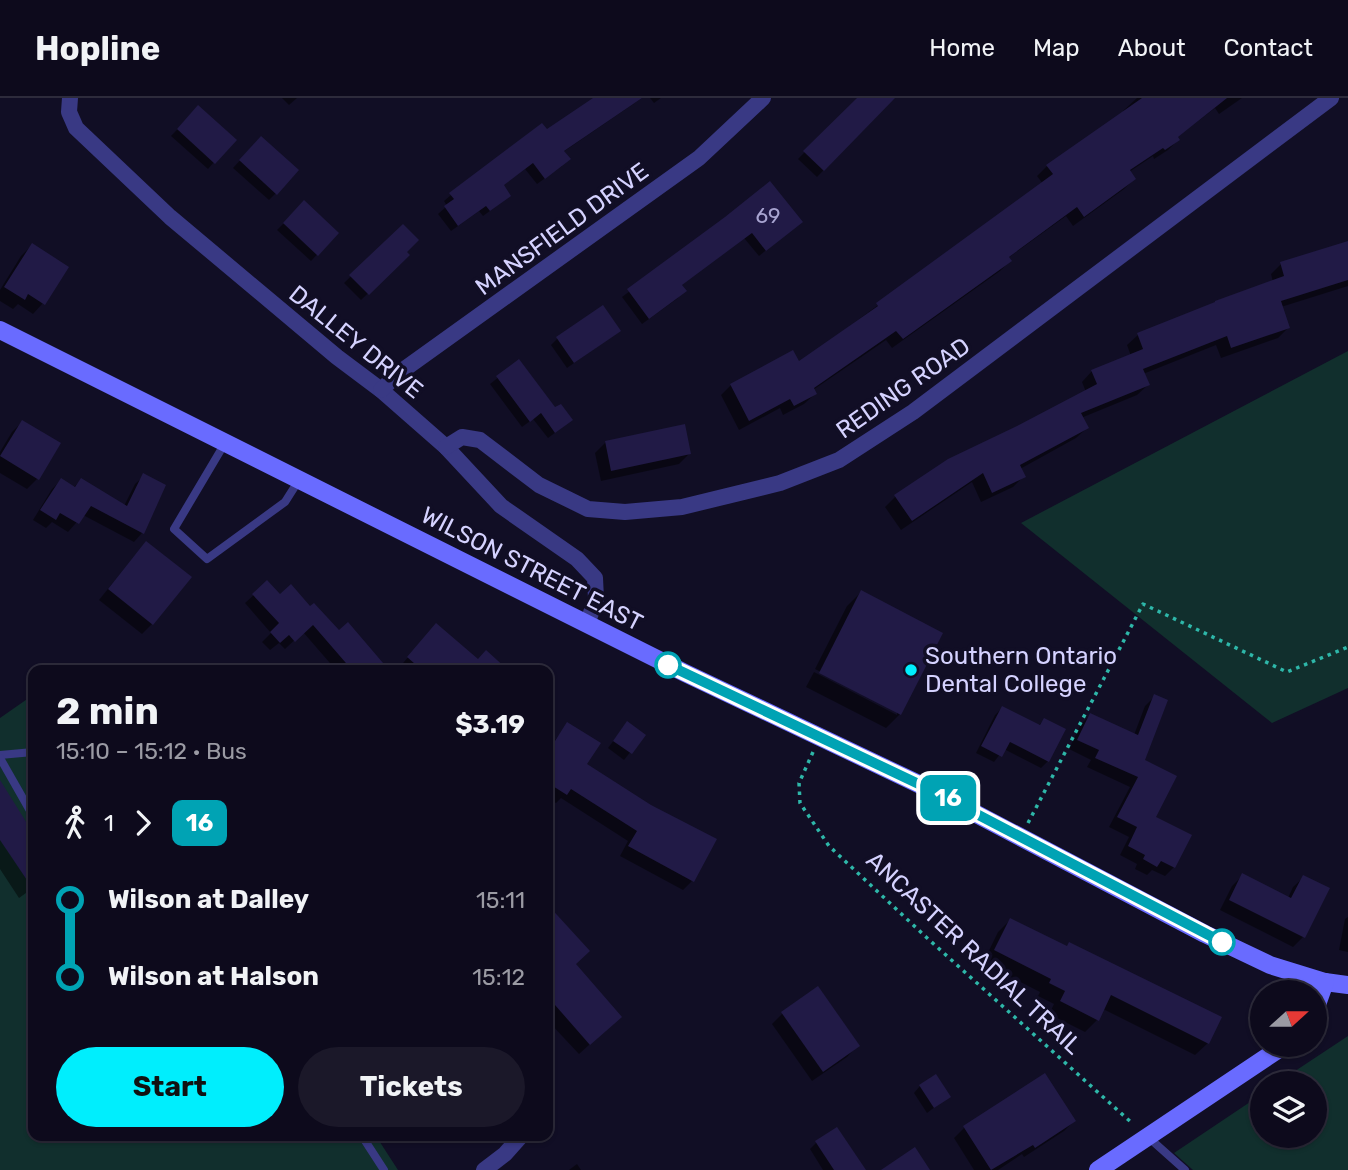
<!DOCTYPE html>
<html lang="en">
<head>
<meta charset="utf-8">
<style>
	:root { --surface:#0d0a1c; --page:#1b1829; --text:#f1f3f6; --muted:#9a9aa3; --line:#2d2b3b; --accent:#00eefd }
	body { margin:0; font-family:Rubik,sans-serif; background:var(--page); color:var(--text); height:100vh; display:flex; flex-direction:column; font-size:26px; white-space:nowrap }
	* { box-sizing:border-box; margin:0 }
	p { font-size:23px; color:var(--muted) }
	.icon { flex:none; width:38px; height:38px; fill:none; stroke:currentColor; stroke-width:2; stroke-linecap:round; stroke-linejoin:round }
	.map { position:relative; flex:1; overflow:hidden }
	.sheet { position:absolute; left:28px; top:567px; width:525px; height:476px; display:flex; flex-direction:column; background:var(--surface); border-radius:14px; box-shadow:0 2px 5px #0004,0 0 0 2px var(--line) }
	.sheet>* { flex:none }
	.badge { padding:0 14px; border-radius:10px; font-size:24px; line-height:46px }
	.needle { width:46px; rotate:69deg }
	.fabs { position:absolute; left:1250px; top:882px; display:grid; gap:14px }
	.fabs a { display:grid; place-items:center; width:77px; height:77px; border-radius:50%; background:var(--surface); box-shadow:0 2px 5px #0004,0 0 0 2px var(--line); font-size:35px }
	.map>.badge { position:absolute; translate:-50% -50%; box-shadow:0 0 0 4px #fff }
	.legs { display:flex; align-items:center; gap:10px; height:77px; padding:0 28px; font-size:23px }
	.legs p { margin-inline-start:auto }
	.headline { display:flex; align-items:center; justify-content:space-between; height:119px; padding:0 28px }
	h1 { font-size:38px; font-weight:700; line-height:52px }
	.primary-button { display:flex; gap:14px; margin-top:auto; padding:14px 28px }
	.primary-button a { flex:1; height:80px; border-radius:42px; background:var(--accent); color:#111; font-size:28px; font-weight:700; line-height:80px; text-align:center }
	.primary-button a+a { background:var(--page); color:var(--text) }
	ul { padding:0 28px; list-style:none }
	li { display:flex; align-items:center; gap:24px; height:77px; font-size:26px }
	li i { display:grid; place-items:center; width:10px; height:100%; margin:0 9px; background:currentColor }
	li i::after { content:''; width:18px; height:18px; margin:-9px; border:5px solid; border-radius:50%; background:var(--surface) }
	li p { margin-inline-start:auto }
	li:first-child i { background:linear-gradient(#0000 50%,currentColor 0) }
	li:last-child i { background:linear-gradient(currentColor 50%,#0000 0) }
	header { display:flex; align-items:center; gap:42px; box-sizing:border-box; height:98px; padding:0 35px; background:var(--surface); border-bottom:2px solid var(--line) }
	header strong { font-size:33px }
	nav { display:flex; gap:38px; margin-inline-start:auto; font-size:24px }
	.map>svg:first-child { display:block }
	.green { fill:#112f2d }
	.shadow { fill:#0007 }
	.building { fill:#211a46 }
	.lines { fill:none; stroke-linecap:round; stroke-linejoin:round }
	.path { stroke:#2eb7a9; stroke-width:3.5; stroke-dasharray:3.5 5; stroke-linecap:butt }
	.service { stroke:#393984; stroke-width:8 }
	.minor { stroke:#393984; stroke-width:16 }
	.secondary { stroke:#696bff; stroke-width:18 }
	.line-1-casing { stroke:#fff; stroke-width:16 }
	.line-1 { stroke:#00a3b4; stroke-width:10 }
	.stop-1-dot { fill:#fff; stroke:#00a3b4; stroke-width:3.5 }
	.poi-dot { fill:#00eefd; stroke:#110e25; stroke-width:2.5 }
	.labels { text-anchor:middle; stroke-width:7; stroke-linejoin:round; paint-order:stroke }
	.number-label { font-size:21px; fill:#a8a4d1 }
	.street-label { font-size:24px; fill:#d5d2ff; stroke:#110e25 }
	.poi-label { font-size:24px; fill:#d5d2ff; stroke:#110e25; text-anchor:start }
</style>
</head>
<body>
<header>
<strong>Hopline</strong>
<nav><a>Home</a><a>Map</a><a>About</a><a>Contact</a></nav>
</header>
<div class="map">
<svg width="1348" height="1072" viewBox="0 0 1348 1072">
	<rect width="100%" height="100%" fill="#110e25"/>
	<g class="green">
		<path d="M1348,253V590L1272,625L1021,425Z"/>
		<path d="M33,597V1038H376L398,1072H0V620Z"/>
		<path d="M1348,938V1072H1193L1174,1055L1262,996V1038H1314V985H1277Z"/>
	</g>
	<g class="shadow">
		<path d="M282,0H297L289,7Z"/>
		<path d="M596,0H642L563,54L562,68L537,86L525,71L502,88L509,98L502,104L483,118L479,113L451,133L438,116L447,108L444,103L451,97Z"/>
		<path d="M650,0H661L654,5Z"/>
		<path d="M858,0H893L817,79L798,61Z"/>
		<path d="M1137,0H1242L1219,16L1215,10L1176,40L1178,42L1168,52L1154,61L1153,58L1129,74L1134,81L1124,91L1073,128L1066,118L1008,160L1010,163L1000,173L892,250L886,242L813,292L815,296L804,306L783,317L780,310L739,332L721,297L731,287L798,266L1043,86L1037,78L1047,68L1124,15L1123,13Z"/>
		<path d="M198,10L214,64L208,71L171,38Z"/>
		<path d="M254,47L276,95L269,102L233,70Z"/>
		<path d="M304,105L337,135L311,163L277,132Z"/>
		<path d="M726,121L794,130L759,158L744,140L681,187L678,200L642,226L622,199Z"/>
		<path d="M403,128L404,154L408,157L361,202L344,185Z"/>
		<path d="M1348,145V188L1281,209L1288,230L1278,240L1221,260L1216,247L1143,276L1148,287L1137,297L1081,320L1087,330L1076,340L1020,371L1023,379L1013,389L981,404L972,384L901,432L885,409L896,398L1086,294L1082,284L1092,273L1131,258L1127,247L1138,237L1273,184L1271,176L1281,166Z"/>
		<path d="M32,147L43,205L33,216L18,206L13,211L0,203V192L21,158Z"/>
		<path d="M619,233L567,270L551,247L558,240Z"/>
		<path d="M519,263L564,328L548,340L533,321L522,329L490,286Z"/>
		<path d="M22,324L37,381L27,391L0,375V354L12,334Z"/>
		<path d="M606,344L689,356L679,366L601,383L595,355Z"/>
		<path d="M144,378L164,387L142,435L134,444L83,417L68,434L52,424L46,430L33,422L52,391L61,382L73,390L81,382L124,408L135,386Z"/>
		<path d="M136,456L152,526L142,536L99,502Z"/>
		<path d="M267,485L280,499L310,511L384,570L382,572H336L303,534L285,551L279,545L270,552L262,544L271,535L245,505Z"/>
		<path d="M861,494L900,616L886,630L806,589L814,574L897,617V613L815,571L847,508Z"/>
		<path d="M426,538L477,563L486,554L505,572H400L398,571Z"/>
		<path d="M1155,598L1142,663L1154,720L1174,769L1165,778L1152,772L1147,777L1135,771L1137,766L1120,757L1129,739L1109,729L1130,689L1087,669L1091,662L1069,651L1081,626L1090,617L1134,637L1145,608Z"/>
		<path d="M1002,610L1038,628L1044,622L1048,663L1041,670L1004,651L994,664L976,655L995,617Z"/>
		<path d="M627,625L644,637L624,662L608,650Z"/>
		<path d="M568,626L585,666L692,783L683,792L620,758L628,743L561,700L556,705L548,700V651Z"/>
		<path d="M0,685L31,732L33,730V790L19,800L0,771Z"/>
		<path d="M1243,777L1288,800L1293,789L1304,779L1303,839L1293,849L1220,812L1232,788Z"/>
		<path d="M548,807L588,852L574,866L609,929L579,956L548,923Z"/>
		<path d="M1348,819V854L1339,852L1345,821Z"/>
		<path d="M1010,822L1208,945L1195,957L1103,911L1097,922L1085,934L1049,916L1054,906L1038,898L1040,894L983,865L998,834Z"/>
		<path d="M818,891L857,948L847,959L812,983L772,926L782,916Z"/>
		<path d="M920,988L948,999L927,1015L914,995Z"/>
		<path d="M1074,1023L1064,1033L1024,1059L1022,1056L998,1072H974L954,1040L964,1030Z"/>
		<path d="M817,1044L839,1072H823L810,1051Z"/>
		<path d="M577,1066L581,1072H569Z"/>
	</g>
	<g class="building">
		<path d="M593,0H642L564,53L571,61L545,81L533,65L504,87L511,98L490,113L486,108L458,128L444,108L454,101L449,95L542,25L547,31Z"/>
		<path d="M857,0H895L824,73L803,53Z"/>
		<path d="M1142,0H1227L1178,39L1180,42L1165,52L1163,50L1130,72L1136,81L1084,119L1077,109L1009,159L1012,163L903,241L896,233L814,290L817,296L794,308L790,301L749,323L730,286L793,252L799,263L878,208L876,205L1053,76L1046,67Z"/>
		<path d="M198,7L237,42L215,66L177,31Z"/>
		<path d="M261,38L299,72L277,97L239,62Z"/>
		<path d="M770,83L803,124L766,153L752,135L682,187L687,193L649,221L627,191L725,119Z"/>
		<path d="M304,102L339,135L318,158L283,125Z"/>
		<path d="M403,126L419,142L407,154L410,157L369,197L349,177Z"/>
		<path d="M1348,143V182L1281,203L1290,230L1231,250L1227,238L1143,271L1150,287L1081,315L1089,330L1020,367L1026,379L992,395L983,375L912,423L894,397L948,361L1017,328L1097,286L1091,272L1143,251L1137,235L1215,204V203L1284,178L1280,164Z"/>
		<path d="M32,145L69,169L45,207L28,196L25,202L4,189Z"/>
		<path d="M603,207L621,233L574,265L556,239Z"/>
		<path d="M519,261L555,309L561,306L573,322L555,335L541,315L530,324L496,278Z"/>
		<path d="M22,322L61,345L39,382L0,358Z"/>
		<path d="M685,326L691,356L611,373L605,343Z"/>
		<path d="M143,375L166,387L144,436L91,408L79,426L60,415L56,422L40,412L61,380L75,389L81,380L127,408Z"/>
		<path d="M146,443L192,479L153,527L108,491Z"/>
		<path d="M267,482L280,496L291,486L310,508L314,505L339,532L348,524L389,572H352L313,527L295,544L289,537L280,545L270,534L279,525L252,496Z"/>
		<path d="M861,492L943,535L901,617L819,575Z"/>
		<path d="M436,525L478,561L486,552L508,572H422L407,559Z"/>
		<path d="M1154,596L1168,602L1145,662L1177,678L1156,719L1192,737L1175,770L1161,763L1157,769L1143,761L1145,757L1128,748L1137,729L1117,719L1138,679L1095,660L1099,652L1077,642L1090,615L1138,637Z"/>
		<path d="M1002,608L1040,627L1044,620L1066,631L1049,664L1010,644L1002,659L981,648Z"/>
		<path d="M627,623L646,637L632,656L613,643Z"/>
		<path d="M567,624L601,645L587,666L651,707L717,741L694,784L628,748L637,733L571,691L567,697L548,685V654Z"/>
		<path d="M0,682L33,735V791L0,742Z"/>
		<path d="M1242,775L1291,800L1303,777L1330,790L1305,840L1229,802Z"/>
		<path d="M548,807L590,853L576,866L622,919L590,947L548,899Z"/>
		<path d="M1010,820L1067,848L1069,844L1222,919L1209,946L1111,897L1099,923L1060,903L1065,893L1049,885L1051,881L994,852Z"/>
		<path d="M818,888L860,948L823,974L781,914Z"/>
		<path d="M1045,975L1076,1023L1035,1050L1033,1047L991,1072L963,1028Z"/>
		<path d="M936,976L951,999L934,1010L919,987Z"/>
		<path d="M837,1029L866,1072H834L815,1043Z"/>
		<path d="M915,1049L930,1072H881Z"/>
	</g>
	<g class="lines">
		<g class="path">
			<path d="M813,654L799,685L800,705L829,748L926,839L1133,1026"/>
			<path d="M1028,725L1143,506L1287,574L1348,549"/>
		</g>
		<g class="service">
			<path d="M225,345L174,431L207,461L285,404L299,382"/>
			<path d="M0,657L33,654"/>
			<path d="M0,660L33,718"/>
			<path d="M362,1038L384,1072"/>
			<path d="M1148,1039L1185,1072"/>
		</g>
		<g class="minor">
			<path d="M70,0L69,14L76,30L170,119L337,259L381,292L446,349L501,408L577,461L595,480L596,501L587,526"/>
			<path d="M381,292L399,275L699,60L763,0"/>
			<path d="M446,349L462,339L480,342L539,387L588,411L625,414L682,409L780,385L839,362L913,314L1331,0"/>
			<path d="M484,1072L505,1056L521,1038"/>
		</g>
		<g class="secondary">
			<path d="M0,232L685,575L925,689L1205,836L1270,867L1325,884L1348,887"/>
			<path d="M1314,915L1325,884"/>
			<path d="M1098,1072L1285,947"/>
		</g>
	</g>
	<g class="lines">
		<g class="line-1-casing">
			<path id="line-1" d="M668,567L925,689L1222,844"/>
		</g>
		<use href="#line-1" class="line-1"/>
	</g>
	<g class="stop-1-dot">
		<circle cx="668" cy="567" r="12"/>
		<circle cx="1222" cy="844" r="12"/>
	</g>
	<circle class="poi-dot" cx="911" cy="572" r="7"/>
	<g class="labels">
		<g class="number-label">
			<text x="768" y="125">69</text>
		</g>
		<g class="street-label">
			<text transform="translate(562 131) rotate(-36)" y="8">MANSFIELD DRIVE</text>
			<text transform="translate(356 244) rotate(39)" y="8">DALLEY DRIVE</text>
			<text transform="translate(903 290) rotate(-35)" y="8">REDING ROAD</text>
			<text transform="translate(532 471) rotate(27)" y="8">WILSON STREET EAST</text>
			<text transform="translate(974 855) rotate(43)" y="8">ANCASTER RADIAL TRAIL</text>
		</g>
		<g class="poi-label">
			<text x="925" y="566">Southern Ontario<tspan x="925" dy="28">Dental College</tspan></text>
		</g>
	</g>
</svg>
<div class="fabs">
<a><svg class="needle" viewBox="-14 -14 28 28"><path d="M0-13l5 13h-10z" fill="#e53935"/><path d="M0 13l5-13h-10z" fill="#9a9aa3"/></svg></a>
<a><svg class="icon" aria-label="layers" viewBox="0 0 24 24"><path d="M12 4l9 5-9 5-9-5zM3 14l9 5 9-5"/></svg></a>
</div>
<b class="badge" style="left:948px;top:700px;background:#00a3b4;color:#fff">16</b>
<section class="sheet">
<div class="headline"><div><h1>2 min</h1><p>15:10 – 15:12 · Bus</p></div><b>$3.19</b></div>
<div class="legs"><svg class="icon" aria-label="walk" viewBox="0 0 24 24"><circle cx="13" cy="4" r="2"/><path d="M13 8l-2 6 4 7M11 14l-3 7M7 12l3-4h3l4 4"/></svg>1<svg class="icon" aria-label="forward" viewBox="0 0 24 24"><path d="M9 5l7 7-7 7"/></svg><b class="badge" style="background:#00a3b4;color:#fff">16</b></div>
<ul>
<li><i style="color:#00a3b4"></i><b>Wilson at Dalley</b><p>15:11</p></li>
<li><i style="color:#00a3b4"></i><b>Wilson at Halson</b><p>15:12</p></li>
</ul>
<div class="primary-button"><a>Start</a><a>Tickets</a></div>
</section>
</div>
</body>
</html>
